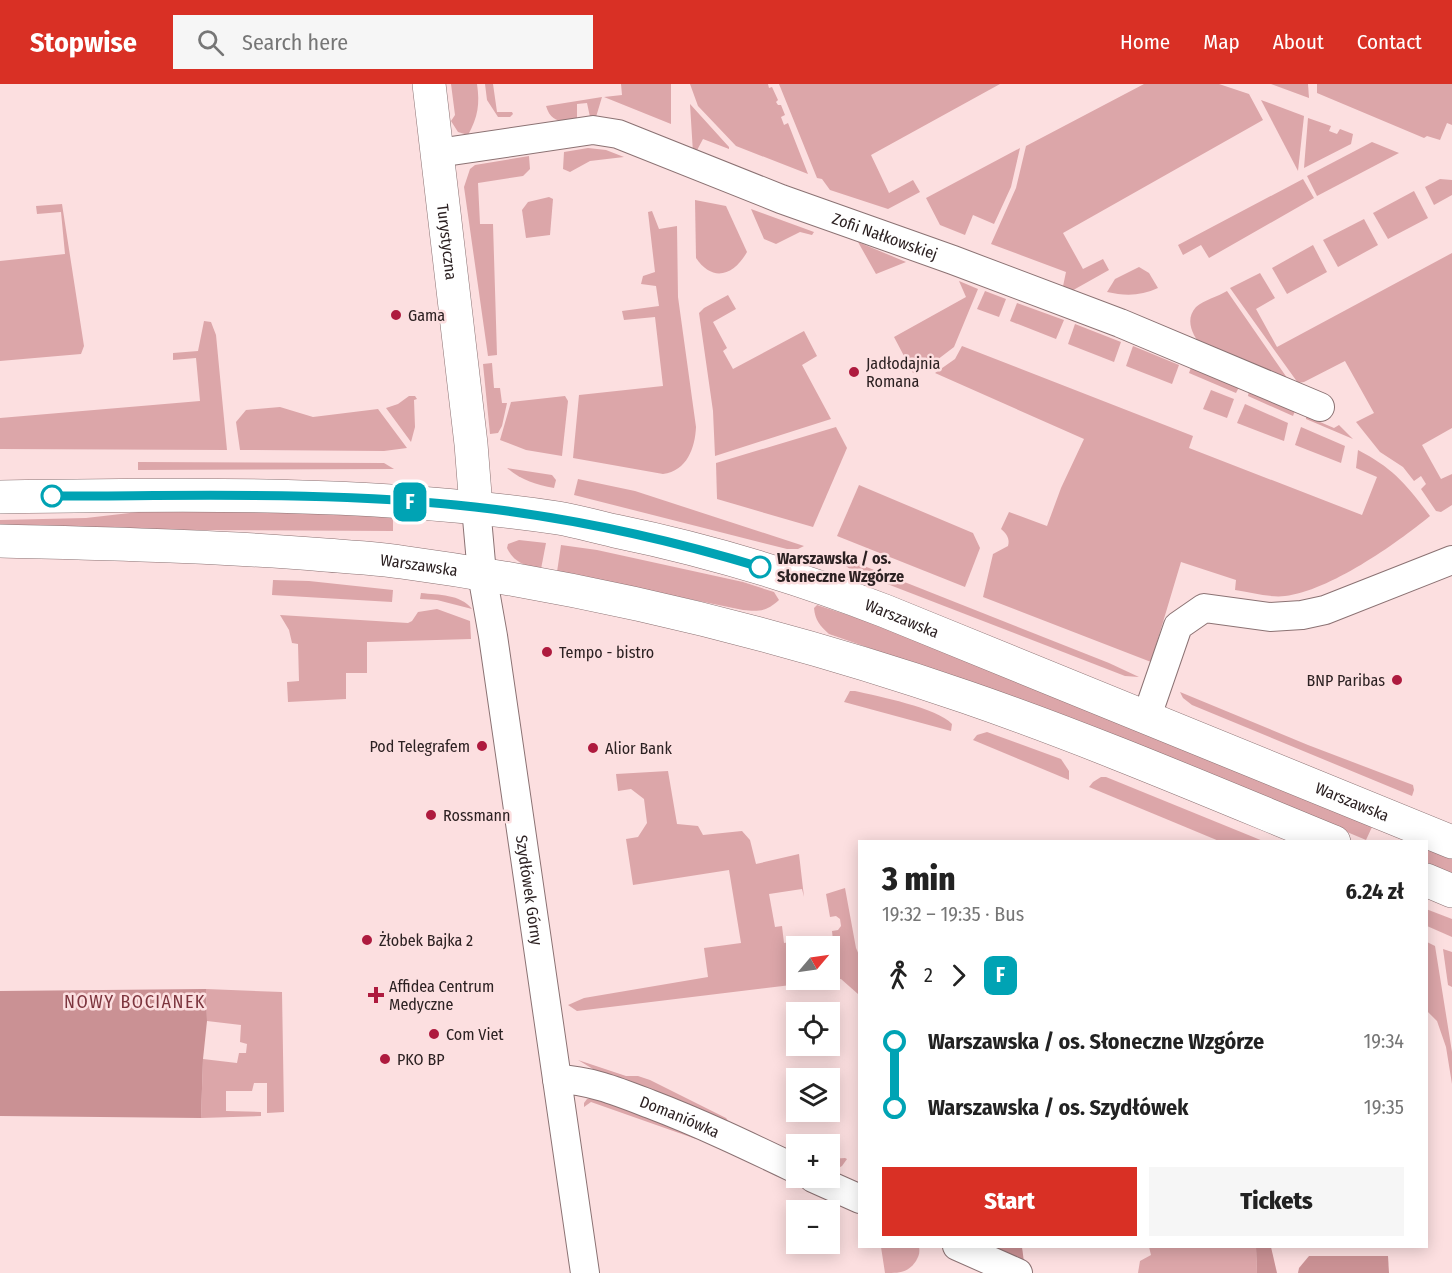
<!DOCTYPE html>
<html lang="en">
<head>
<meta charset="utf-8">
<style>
	:root { --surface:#fff; --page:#f6f6f6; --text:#222; --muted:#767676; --accent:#d93025 }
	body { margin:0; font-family:"Fira Sans Condensed",sans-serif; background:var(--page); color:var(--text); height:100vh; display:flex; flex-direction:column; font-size:22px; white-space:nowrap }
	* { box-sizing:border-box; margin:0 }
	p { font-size:20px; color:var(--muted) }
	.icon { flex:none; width:33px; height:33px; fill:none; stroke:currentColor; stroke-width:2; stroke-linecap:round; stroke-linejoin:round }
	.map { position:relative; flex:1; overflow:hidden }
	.drawer { position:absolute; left:858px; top:756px; width:570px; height:408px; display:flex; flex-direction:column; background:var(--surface); border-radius:0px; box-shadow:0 3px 15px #0003 }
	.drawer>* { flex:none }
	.badge { padding:0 12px; border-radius:9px; font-size:21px; line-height:39px }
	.needle { width:39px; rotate:61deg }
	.buttons { position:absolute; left:786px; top:852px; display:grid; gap:12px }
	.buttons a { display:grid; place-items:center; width:54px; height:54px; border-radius:0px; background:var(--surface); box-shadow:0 3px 15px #0003; font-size:30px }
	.map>.badge { position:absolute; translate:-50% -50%; box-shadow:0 0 0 3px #fff }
	.legs { display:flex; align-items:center; gap:9px; height:66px; padding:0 24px; font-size:20px }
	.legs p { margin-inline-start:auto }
	.summary { display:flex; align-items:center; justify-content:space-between; height:102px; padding:0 24px }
	h1 { font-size:33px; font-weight:800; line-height:45px }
	.action { display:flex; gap:12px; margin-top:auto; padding:12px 24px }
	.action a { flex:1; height:69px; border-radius:0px; background:var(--accent); color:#fff; font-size:24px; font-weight:800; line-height:69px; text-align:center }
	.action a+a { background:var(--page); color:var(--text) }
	ul { padding:0 24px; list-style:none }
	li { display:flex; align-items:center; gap:21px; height:66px; font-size:22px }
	li i { display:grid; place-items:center; width:9px; height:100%; margin:0 8px; background:currentColor }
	li i::after { content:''; width:15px; height:15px; margin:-8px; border:4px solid; border-radius:50%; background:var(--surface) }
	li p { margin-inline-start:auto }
	li:first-child i { background:linear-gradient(#0000 50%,currentColor 0) }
	li:last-child i { background:linear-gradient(currentColor 50%,#0000 0) }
	header { display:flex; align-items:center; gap:36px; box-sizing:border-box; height:84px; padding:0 30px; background:var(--accent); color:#fff }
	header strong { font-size:28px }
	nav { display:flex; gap:33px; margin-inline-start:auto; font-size:21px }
	.search { width:420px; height:54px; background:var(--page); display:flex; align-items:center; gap:15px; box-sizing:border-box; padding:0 21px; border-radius:0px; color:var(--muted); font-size:22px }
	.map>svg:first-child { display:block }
	.green { fill:#dca6a9; fill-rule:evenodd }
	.forest { fill:#ca9194 }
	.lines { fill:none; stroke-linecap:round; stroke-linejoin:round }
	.minor-casing { stroke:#8b7273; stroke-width:30 }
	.tertiary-casing { stroke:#8b7273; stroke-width:34 }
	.secondary-casing { stroke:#8b7273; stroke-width:34 }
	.minor { stroke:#fff; stroke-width:28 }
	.tertiary { stroke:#fff; stroke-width:33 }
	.secondary { stroke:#fff; stroke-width:33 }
	.line-1-casing { stroke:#fff; stroke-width:14 }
	.line-1 { stroke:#00a3b4; stroke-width:9 }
	.poi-dot { fill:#ae1a3e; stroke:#fcdfe0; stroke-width:2 }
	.stop-1-dot { fill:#fff; stroke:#00a3b4; stroke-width:3 }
	.labels { text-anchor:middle; stroke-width:5; stroke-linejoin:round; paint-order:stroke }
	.street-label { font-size:16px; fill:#2c2122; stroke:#fcdfe0 }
	.poi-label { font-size:16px; fill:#2c2122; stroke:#fcdfe0; text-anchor:start }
	.stop-label { font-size:16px; font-weight:bold; fill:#2c2122; stroke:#fcdfe0; text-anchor:start }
	.neighbourhood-label { font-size:18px; letter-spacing:1.5px; fill:#7c343d; stroke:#fcdfe0 }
</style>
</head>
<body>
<header>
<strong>Stopwise</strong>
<div class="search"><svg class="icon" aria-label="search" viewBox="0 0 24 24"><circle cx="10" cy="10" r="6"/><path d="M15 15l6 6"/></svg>Search here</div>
<nav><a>Home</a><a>Map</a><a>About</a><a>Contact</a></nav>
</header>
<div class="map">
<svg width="1452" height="1189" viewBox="0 0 1452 1189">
	<rect width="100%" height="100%" fill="#fcdfe0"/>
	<g class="green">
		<path d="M451,0H477C480,20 478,33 468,51L458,48L451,37L455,31Z"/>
		<path d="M485,0H493L497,28H512L513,30L510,33H498L487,16Z"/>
		<path d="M621,0H671V40L604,13L622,11Z"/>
		<path d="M690,0H768L769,4L772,3L778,16L776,18L778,21H781L785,31L781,33L784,41L788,39L808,90L736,62L698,22Z"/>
		<path d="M779,0H1000L871,71L889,109L913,96L920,108L888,125L830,106L822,95L817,94Z"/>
		<path d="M1144,0H1219L1249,10L1263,36L1063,149L1083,185L1103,175L1109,186L1068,209L1062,207L1066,188L991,160L1016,104L1026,62Z"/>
		<path d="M1271,0H1308L1309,14Z"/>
		<path d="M1317,0H1452V41L1447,39L1440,56L1427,52L1424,54L1317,9Z"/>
		<path d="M602,13L596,33H590L587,19L577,20V36C562,38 551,39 546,22Z"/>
		<path d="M1261,16L1304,32L1298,87Z"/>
		<path d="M690,20L729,63V65L703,55L695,70L693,69Z"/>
		<path d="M1308,34L1331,42L1329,47L1337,50L1340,45L1353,50L1351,60L1304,84Z"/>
		<path d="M1372,58L1399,69L1317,112L1307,92Z"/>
		<path d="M588,64L606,66L624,73L590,77L570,88L563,85L564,68Z"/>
		<path d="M1020,64L1011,103L994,140L973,131L965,151L940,141L926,114Z"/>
		<path d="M529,72L530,85L523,92L478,99L480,140H493L497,271L488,272L464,103L470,85L475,81Z"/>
		<path d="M1303,95L1314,114L1209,174L1201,161L1183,171L1178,161Z"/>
		<path d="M1440,95L1452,96V111L1434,121L1425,103Z"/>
		<path d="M1414,107L1428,134L1388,155L1373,129Z"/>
		<path d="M549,113L553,115L550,151L526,154L522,126L528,118Z"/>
		<path d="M695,116L726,122L747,168C734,191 713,199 696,174Z"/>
		<path d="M62,120L84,262L81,270L0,277V177L65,170L61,128L37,130L36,122Z"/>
		<path d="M751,125L814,148L812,151L800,148L776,160L764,155Z"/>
		<path d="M652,127L659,145L677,142L678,213L696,343C695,364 687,387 663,390L573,374L579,311L663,302L655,233L624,236L622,227L659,222L656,202L641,200L643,192L655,188L648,128Z"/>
		<path d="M1364,135L1378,161L1338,183L1323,156Z"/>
		<path d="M858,158L906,178L876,190Z"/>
		<path d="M1313,161L1327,188L1287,210L1272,184Z"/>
		<path d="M1452,169V344L1422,361L1441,395L1452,390V421L1441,428L1436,427L1421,405L1426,400L1421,392L1414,397L1403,383L1380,368L1356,338L1374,329L1345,277L1304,298L1298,299L1230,204L1260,189L1275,214L1256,225L1277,263Z"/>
		<path d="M1139,183L1149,189L1158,204C1141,212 1125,212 1107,208L1115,195Z"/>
		<path d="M959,197L978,205L954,263L937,276L913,289L894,253L966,213Z"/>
		<path d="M985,207L1006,215L999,233L977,225Z"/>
		<path d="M1227,207L1292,301L1203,263C1193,253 1184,236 1196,223C1204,216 1219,212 1227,207Z"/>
		<path d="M728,211L736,225L713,238L727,264L723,267L733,285L804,247L817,272L802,281L831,335L715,372L713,327L699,229L704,224Z"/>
		<path d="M1017,219L1064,236L1056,255L1010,237Z"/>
		<path d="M204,237L211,238L216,251L227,366L0,365V334L200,317L196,274L173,276V269L198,267Z"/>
		<path d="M1075,240L1121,258L1114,278L1068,260Z"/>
		<path d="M962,262L1193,352L1189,364L1362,431L1377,393L1356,384L1358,366C1393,384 1407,401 1430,432C1396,460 1329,507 1285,512C1270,514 1251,508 1235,506L1236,496L1181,478L1151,578L983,513L993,470L1008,462C1010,455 1007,450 1001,445L1009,428L1047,442L1061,404L1084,355L935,289L955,275Z"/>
		<path d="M1133,262L1179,281L1172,300L1126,282Z"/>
		<path d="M492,279L494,304H500L502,319H507L502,342L498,349L490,350L483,280Z"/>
		<path d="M1192,281L1239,303L1236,309L1189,289Z"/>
		<path d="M1211,306L1234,315L1227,334L1203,325Z"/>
		<path d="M1249,307L1295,327L1293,332L1248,312Z"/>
		<path d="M409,312H415L417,315L414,316L415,343L411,358L386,324L398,320Z"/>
		<path d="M565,312L568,317L562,372L526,366L500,356L511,318Z"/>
		<path d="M1245,320L1288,339L1284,357L1237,339Z"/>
		<path d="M280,323L313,333L378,325L407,364L384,367L240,366L236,338L246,326Z"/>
		<path d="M1306,332L1334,344L1339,341L1353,355L1306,335Z"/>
		<path d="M836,343L847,364L813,443L717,415L716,379Z"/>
		<path d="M1301,343L1345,362L1341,379L1295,361Z"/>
		<path d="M138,378L384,379L394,385L138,386Z"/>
		<path d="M507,384L552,391L556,396L554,404C536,401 521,396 507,384Z"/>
		<path d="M578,395L635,407L804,462L798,465H787L574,411Z"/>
		<path d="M859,401L973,449L980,464L965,503L837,452Z"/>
		<path d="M191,422L393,432V447L0,445V436L86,434Z"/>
		<path d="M519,456L546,459L541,485C526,482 514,479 507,464L508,460Z"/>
		<path d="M561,461L597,466L743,498L774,508L779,516C767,527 759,528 743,526L557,488Z"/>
		<path d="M836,474L859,480L1109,579L1139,593L1125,592L851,486Z"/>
		<path d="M273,496L309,497L393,506L392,518L272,511Z"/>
		<path d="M421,509C439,511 460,510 472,525L437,516L420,515Z"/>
		<path d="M817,521L887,544L1372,743L1366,756L1176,676L985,604L829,550C820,542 815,536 814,524Z"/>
		<path d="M437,525L470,537L471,555L367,558V589H346V615L288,618L287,598L299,597L298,560L292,559L289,546L280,531L408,539L412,537L418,528Z"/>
		<path d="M850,607H855C877,612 938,624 952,640L951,647L844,618Z"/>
		<path d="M1180,608L1308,661L1413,701L1414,706L1412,712L1192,621L1183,614Z"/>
		<path d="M987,648L1061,675L1069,687V696L973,656L977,651Z"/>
		<path d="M668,687L677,740L698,742L703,751L742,747L750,756L756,780L799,770L804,813L802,805L769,810L775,843L782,842L784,859L807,855L808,860L833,857L832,847L838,846L841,842L840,835L836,832L830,833L826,810L845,804L856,864L859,871V929L858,910L841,895L577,927L568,921L584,914L708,893L704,864L741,859L729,786L633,801L626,755L638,753L647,739L644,715L631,705L618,707L616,690ZM796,862H830V896H796Z"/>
		<path d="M1101,693H1106L1263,757H1219L1089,703L1093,698Z"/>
		<path d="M1426,761L1452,771V791L1427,781Z"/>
		<path d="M1426,825L1452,835V853L1427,842Z"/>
		<path d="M1427,858L1435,862L1452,968V1000L1446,963L1437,937L1427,927Z"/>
		<path d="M1443,865L1452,868V903L1448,901Z"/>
		<path d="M206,905L282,908L284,1028L267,1029V999H254L252,1007H226V1027L261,1028V1032L201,1034L203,975L237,979L239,969H246L247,960L240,958L241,941L207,937Z"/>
		<path d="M578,976L626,992H638L650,996L726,1034L729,1038L593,985Z"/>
		<path d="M596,1013L695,1053L696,1055L591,1018L584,1023V1019L587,1015Z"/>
		<path d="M845,1074L847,1075L842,1082L831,1088H830V1075Z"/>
		<path d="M881,1163H919C920,1169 919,1171 916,1177C908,1189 899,1189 885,1189Z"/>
		<path d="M1149,1163H1256L1257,1189H1138L1140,1177L1151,1171Z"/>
	</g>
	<g class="forest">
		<path d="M206,905L207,937L203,975L201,1034L0,1032V907Z"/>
		<path d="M985,1163H1022L1024,1178Z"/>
		<path d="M1256,1163H1271L1277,1189H1257Z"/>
		<path d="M1309,1172H1388L1389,1189H1298L1299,1184Z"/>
	</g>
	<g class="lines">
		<g class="minor-casing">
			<g id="minor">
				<path id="s1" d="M438,69L593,46L618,50L781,115L953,176L1120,239L1320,323"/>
				<path id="s2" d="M476,423L482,490L493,552L585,1189"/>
				<path d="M1147,632L1178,542L1204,524L1270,533L1302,531L1325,526L1452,476"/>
				<path id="s3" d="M557,995C590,996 619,1008 650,1020C700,1039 748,1062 796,1085"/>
				<path d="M813,1094L860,1115"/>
				<path d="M957,1162L1018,1189"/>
			</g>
		</g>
		<g class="tertiary-casing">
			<g id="tertiary">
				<path id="s4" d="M429,0L471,360L476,423"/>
			</g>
		</g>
		<g class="secondary-casing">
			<g id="secondary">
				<path id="s5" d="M0,413C186,410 373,407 558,434C577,437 596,443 615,447C708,466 797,493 885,527L1452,758"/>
				<path id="s6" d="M0,457C108,460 217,462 325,471C350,473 376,474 401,478C593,504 783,550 966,613C1091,656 1212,708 1334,758"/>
				<path d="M1426,796L1452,807"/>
			</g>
		</g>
		<use href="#minor" class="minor"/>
		<use href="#tertiary" class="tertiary"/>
		<use href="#secondary" class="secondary"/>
	</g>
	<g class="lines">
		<g class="line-1-casing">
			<path id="line-1" d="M52,412C193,412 336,407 475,423C572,434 668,455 760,483"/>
		</g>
		<use href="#line-1" class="line-1"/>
	</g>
	<g class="poi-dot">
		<circle cx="396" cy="231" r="6"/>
		<circle cx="854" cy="288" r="6"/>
		<circle cx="547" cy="568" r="6"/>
		<circle cx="1397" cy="596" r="6"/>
		<circle cx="482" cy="662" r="6"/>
		<circle cx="593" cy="664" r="6"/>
		<circle cx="431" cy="731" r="6"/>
		<circle cx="367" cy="856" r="6"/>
		<path d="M373 902h6v6h6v6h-6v6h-6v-6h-6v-6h6z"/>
		<circle cx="434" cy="950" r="6"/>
		<circle cx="385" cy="975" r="6"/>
	</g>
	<g class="stop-1-dot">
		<circle cx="52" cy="412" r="10"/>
		<circle cx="760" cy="483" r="10"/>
	</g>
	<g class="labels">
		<g class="street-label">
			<text dy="6" stroke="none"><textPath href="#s1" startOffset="468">Zofii Nałkowskiej</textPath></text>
			<text dy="6" stroke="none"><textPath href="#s4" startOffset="159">Turystyczna</textPath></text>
			<text dy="6" stroke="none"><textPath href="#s6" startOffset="420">Warszawska</textPath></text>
			<text dy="6" stroke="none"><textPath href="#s5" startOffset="918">Warszawska</textPath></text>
			<text dy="6" stroke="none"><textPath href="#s5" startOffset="1404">Warszawska</textPath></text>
			<text dy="6" stroke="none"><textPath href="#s2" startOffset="387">Szydłówek Górny</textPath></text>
			<text dy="6" stroke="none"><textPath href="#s3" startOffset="129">Domaniówka</textPath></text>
		</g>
		<g class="poi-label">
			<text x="408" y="237">Gama</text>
			<text x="866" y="285">Jadłodajnia<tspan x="866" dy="18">Romana</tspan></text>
			<text x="559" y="574">Tempo - bistro</text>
			<text x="1385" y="602" text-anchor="end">BNP Paribas</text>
			<text x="470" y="668" text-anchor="end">Pod Telegrafem</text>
			<text x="605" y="670">Alior Bank</text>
			<text x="443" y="737">Rossmann</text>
			<text x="379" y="862">Żłobek Bajka 2</text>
			<text x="389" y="908">Affidea Centrum<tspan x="389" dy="18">Medyczne</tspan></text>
			<text x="446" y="956">Com Viet</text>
			<text x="397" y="981">PKO BP</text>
		</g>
		<g class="stop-label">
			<text x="777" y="480">Warszawska / os.<tspan x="777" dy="18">Słoneczne Wzgórze</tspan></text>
		</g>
		<g class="neighbourhood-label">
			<text x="135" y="924">NOWY BOCIANEK</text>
		</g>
	</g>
</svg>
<div class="buttons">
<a><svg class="needle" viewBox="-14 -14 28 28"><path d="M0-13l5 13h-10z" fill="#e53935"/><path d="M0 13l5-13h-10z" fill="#767676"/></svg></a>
<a><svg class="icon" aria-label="locate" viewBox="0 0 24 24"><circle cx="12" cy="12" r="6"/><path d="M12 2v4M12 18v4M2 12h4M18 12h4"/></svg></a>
<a><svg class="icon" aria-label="layers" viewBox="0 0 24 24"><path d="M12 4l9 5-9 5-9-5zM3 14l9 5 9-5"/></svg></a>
<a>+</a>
<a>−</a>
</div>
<b class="badge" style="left:410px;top:418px;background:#00a3b4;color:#fff">F</b>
<section class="drawer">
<div class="summary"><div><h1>3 min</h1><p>19:32 – 19:35 · Bus</p></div><b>6.24 zł</b></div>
<div class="legs"><svg class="icon" aria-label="walk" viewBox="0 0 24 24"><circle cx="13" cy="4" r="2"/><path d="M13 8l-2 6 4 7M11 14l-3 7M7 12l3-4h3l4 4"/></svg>2<svg class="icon" aria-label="forward" viewBox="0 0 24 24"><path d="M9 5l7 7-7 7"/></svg><b class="badge" style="background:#00a3b4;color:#fff">F</b></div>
<ul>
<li><i style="color:#00a3b4"></i><b>Warszawska / os. Słoneczne Wzgórze</b><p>19:34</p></li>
<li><i style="color:#00a3b4"></i><b>Warszawska / os. Szydłówek</b><p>19:35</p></li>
</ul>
<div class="action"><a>Start</a><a>Tickets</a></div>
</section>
</div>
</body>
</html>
